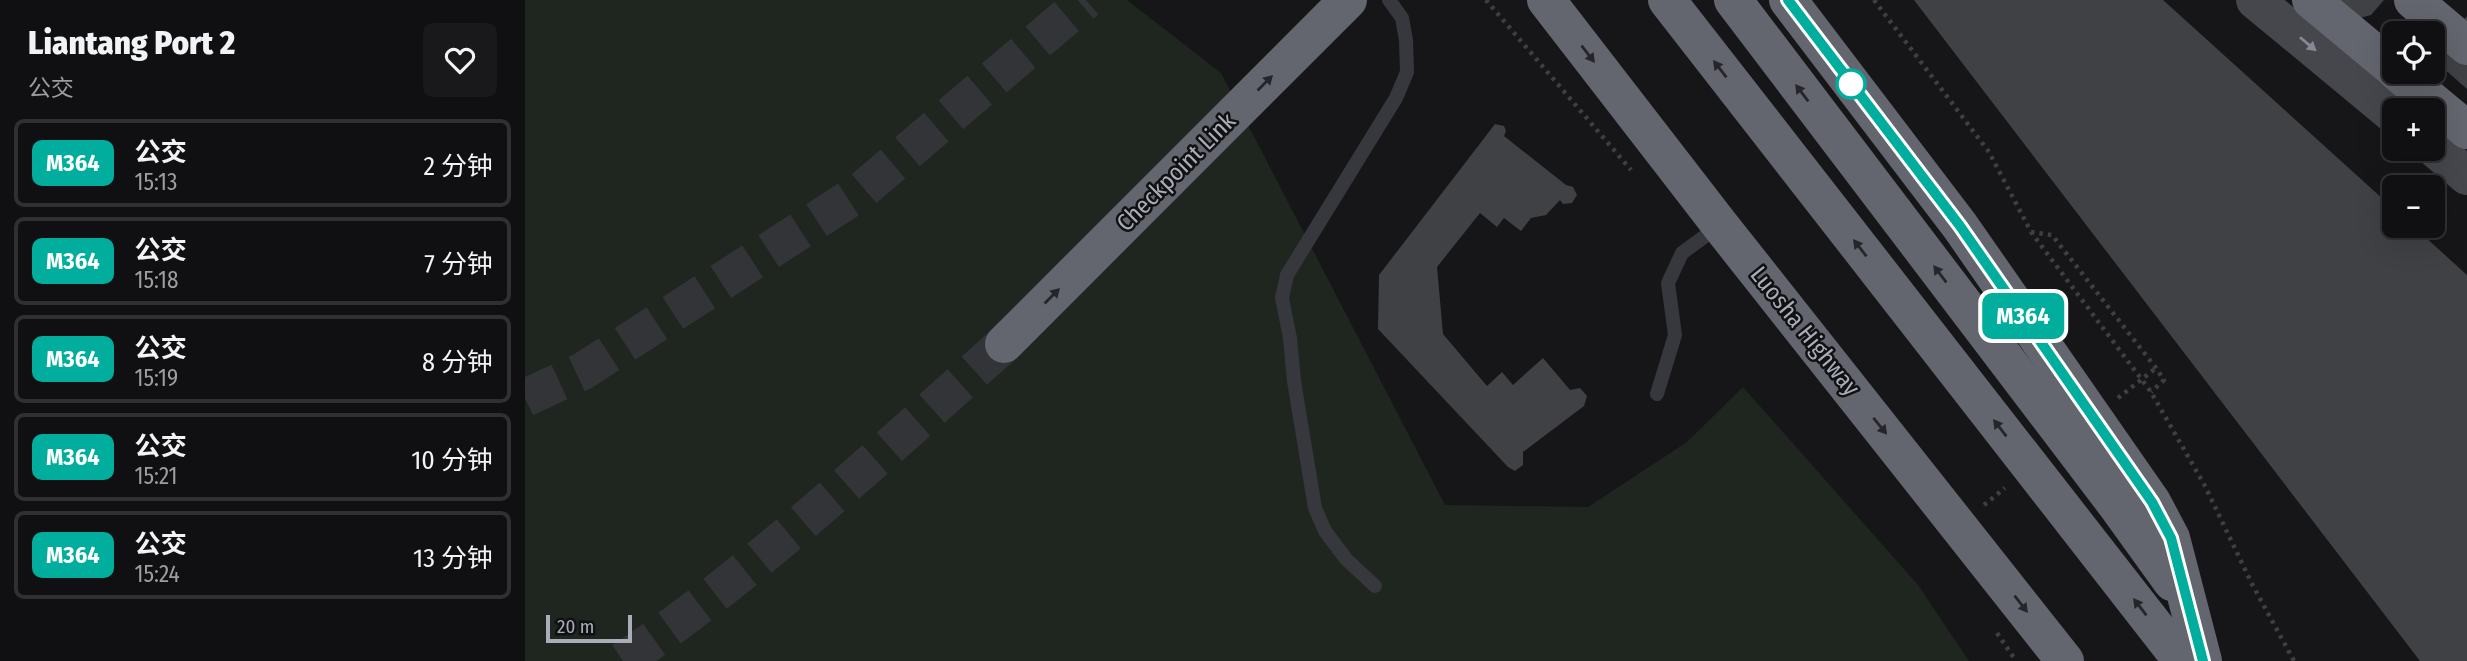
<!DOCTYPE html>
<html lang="zh">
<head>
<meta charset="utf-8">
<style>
	:root { --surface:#101012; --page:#19191b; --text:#f1f3f6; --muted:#9c9d9f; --line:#303032 }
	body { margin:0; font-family:"Fira Sans Condensed","Noto Sans SC",sans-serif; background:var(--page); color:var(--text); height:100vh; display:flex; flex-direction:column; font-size:26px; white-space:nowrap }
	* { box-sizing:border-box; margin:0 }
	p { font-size:23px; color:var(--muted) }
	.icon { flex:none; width:38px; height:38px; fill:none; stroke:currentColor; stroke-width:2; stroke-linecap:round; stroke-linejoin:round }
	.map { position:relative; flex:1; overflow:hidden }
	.side { display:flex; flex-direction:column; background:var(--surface); width:525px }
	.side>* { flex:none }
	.badge { padding:0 14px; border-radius:10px; font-size:24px; line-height:46px }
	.controls { position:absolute; left:1857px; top:21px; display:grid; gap:14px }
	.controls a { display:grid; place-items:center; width:63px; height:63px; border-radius:10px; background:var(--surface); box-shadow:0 7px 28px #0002,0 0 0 2px var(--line); font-size:35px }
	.scale { position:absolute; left:21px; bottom:18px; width:86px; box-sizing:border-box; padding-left:7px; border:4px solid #a8adb8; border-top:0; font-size:19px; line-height:24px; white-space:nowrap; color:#a8adb8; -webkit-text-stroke:5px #111113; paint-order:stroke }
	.map>.badge { position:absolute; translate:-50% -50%; box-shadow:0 0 0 4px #fff }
	.round { display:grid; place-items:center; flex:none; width:74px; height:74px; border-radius:10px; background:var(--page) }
	.head { display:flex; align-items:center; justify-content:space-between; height:119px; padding:0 28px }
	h1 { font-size:33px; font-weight:800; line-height:52px }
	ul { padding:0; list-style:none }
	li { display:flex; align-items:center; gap:21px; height:88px; margin:0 14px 10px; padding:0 14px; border:4px solid var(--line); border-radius:10px }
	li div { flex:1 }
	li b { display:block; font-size:26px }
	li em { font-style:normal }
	li .badge { min-width:77px; font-weight:700; text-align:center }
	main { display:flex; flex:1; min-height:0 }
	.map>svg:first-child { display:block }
	.green { fill:#1e261f }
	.building { fill:#404145 }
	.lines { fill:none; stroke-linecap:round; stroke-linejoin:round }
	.highway-tunnel { stroke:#333438; stroke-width:38; stroke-dasharray:38 19; stroke-linecap:butt }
	.path { stroke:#3d3f44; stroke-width:4.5; stroke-dasharray:3.5 5; stroke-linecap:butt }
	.lane { stroke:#37383d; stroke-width:14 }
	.secondary { stroke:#45474d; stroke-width:38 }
	.highway { stroke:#63666e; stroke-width:38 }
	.oneway { fill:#858993 }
	.oneway2 { fill:#26262a }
	.line-casing { stroke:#fff; stroke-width:16 }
	.line { stroke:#01ad9c; stroke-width:10 }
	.stop-dot { fill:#fff; stroke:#01ad9c; stroke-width:3.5 }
	.labels { text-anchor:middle; stroke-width:5; stroke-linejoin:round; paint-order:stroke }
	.street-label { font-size:24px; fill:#a8adb8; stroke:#111113 }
</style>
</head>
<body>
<main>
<section class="side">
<div class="head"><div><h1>Liantang Port 2</h1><p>公交</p></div><a class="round"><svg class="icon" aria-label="heart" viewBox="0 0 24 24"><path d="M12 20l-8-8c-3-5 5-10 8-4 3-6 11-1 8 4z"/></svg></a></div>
<ul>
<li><span class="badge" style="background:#01ad9c;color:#fff">M364</span><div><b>公交</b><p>15:13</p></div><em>2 分钟</em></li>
<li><span class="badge" style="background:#01ad9c;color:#fff">M364</span><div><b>公交</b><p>15:18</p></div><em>7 分钟</em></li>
<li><span class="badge" style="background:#01ad9c;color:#fff">M364</span><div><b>公交</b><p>15:19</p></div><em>8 分钟</em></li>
<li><span class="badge" style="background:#01ad9c;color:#fff">M364</span><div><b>公交</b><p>15:21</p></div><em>10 分钟</em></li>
<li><span class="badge" style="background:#01ad9c;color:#fff">M364</span><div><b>公交</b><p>15:24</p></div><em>13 分钟</em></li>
</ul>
</section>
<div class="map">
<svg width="1942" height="661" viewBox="0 0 1942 661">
	<rect width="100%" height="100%" fill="#161618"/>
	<path class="green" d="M0,0H602L696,73L920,505L1063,507L1162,442L1218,387L1393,585L1444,661H0Z"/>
	<g class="building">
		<path d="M1389,0H1638L1869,209V226H1888L1942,275V661H1895Z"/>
		<path d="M1806,0H1859L1846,15L1831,19Z"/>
		<path d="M1942,16V89L1908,59V57Z"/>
		<path d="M970,124L979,126L981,131L979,136L1041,185L1048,187L1052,195L1047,203L1038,204L1035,200L1021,215L1006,218L996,231L979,218L972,227L955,213L912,267L918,334L962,386L977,372L988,385L1018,358L1045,390L1055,388L1062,396L1059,406L998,452V465L990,471L983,467L853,329L854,275Z"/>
	</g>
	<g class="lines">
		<g class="highway-tunnel">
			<path d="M0,398L58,371L335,192L561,0"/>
			<path d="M98,661C233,569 357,453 479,344"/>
		</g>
		<g class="path">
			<path d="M961,0L1106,170"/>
			<path d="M1349,0L1464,152L1506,232L1626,392L1680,486L1727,584L1769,661"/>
			<path d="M1506,232L1527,235L1631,368L1639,380L1626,392"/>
			<path d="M1593,398L1631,368"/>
			<path d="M1459,505L1480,488"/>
			<path d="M1472,633L1491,661"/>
		</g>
		<g class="lane">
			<path d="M1132,394L1150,335L1143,283L1157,253L1194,226"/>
			<path d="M850,586L821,559L800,531L790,508L769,381L765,338L757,298L762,275L871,98L882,72L881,40L877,18L864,0"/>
		</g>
		<g class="secondary">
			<path d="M1730,0L1869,115"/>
			<path d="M1908,147L1942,176"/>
		</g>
		<g class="highway">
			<path d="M1021,0L1195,225L1540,661"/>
			<path d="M1142,0L1657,661"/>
			<path d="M1208,0L1590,503L1647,582"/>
			<path d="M1263,0L1435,226L1627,502L1646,538L1678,661"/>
			<path d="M1786,0L1869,69"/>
			<path d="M1888,0L1942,46"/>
			<path d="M1872,72L1942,130"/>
			<path d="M479,344L823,0"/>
		</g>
	</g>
	<defs><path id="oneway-solid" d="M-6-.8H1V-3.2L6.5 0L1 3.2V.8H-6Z" transform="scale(1.75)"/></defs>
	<use class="oneway" href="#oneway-solid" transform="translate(1783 44) rotate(40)"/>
	<g class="oneway2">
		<use href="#oneway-solid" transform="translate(1063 54) rotate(52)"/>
		<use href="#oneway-solid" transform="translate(1195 69) rotate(-128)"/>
		<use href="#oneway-solid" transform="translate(740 83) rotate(-45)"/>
		<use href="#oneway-solid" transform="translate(1277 93) rotate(-127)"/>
		<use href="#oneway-solid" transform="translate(1335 248) rotate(-128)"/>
		<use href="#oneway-solid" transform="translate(1415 274) rotate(-127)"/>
		<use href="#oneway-solid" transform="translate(527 296) rotate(-45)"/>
		<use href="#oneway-solid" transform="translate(1355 426) rotate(51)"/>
		<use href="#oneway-solid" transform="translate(1475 428) rotate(-128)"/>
		<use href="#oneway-solid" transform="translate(1496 604) rotate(52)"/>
		<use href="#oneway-solid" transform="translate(1615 607) rotate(-128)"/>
	</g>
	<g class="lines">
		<g class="line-casing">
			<path id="line" d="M1263,0L1435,226L1627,502L1646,538L1678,661"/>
		</g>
		<use href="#line" class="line"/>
	</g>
	<circle class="stop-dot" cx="1326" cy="84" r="14"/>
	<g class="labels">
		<g class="street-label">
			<text transform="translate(651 172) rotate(-45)" y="8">Checkpoint Link</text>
			<text transform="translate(1280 331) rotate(51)" y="8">Luosha Highway</text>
		</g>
	</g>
</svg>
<div class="controls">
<a><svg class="icon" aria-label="locate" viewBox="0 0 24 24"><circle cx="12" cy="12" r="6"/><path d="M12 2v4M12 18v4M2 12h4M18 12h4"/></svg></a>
<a>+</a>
<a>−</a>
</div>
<div class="scale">20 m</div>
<b class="badge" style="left:1498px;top:316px;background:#01ad9c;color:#fff">M364</b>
</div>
</main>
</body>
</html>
